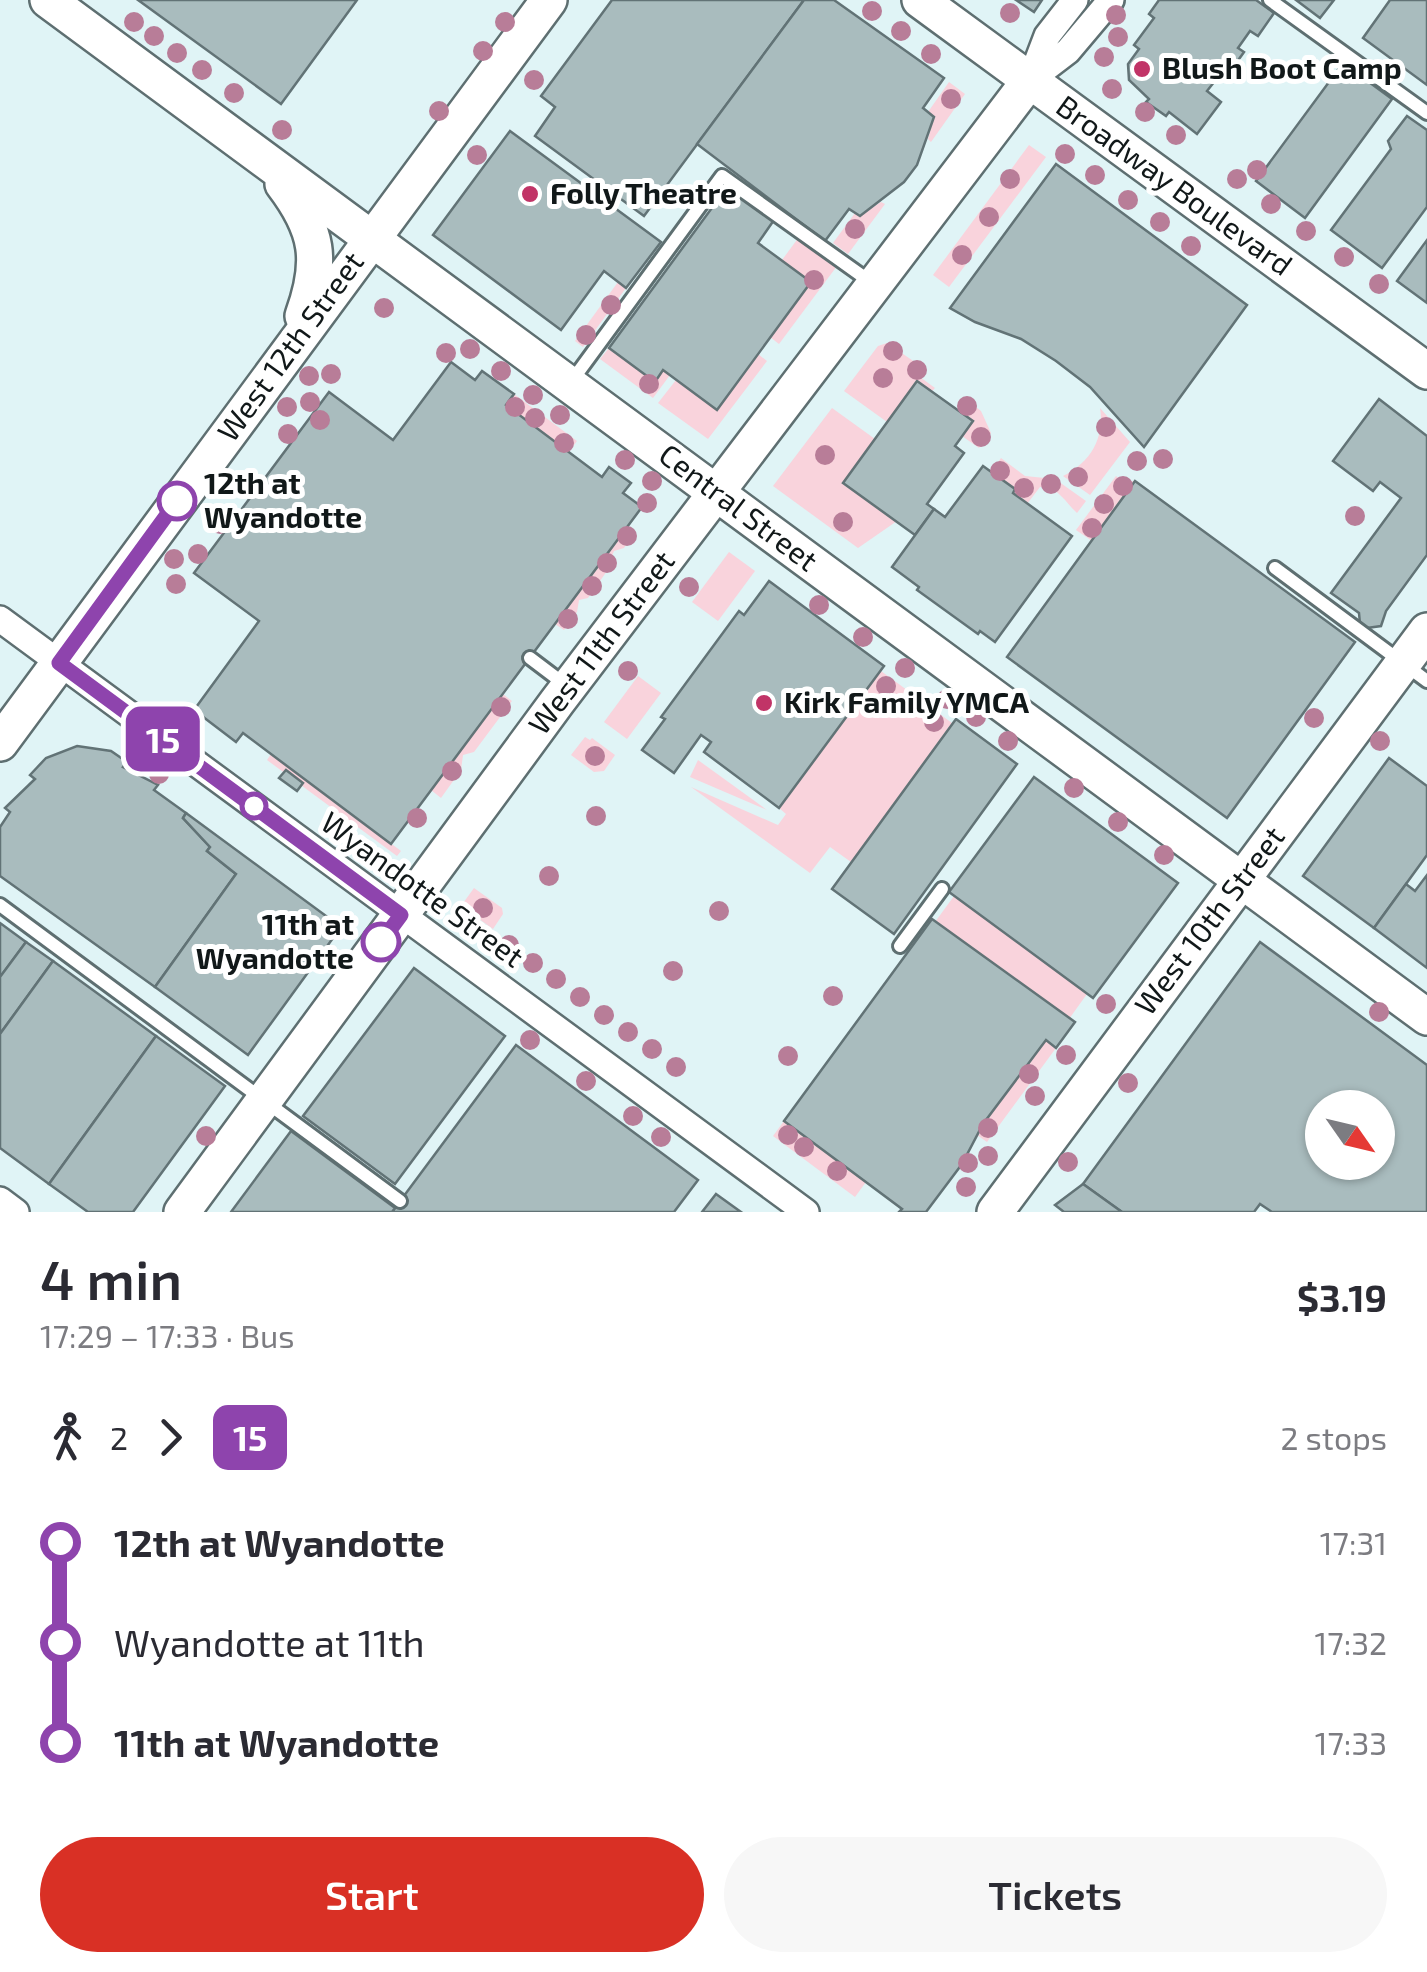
<!DOCTYPE html>
<html lang="en">
<head>
<meta charset="utf-8">
<style>
	:root { --surface:#fff; --page:#f7f7f7; --text:#2b2b33; --muted:#7c7c81; --accent:#d93025 }
	body { margin:0; font-family:"Exo 2",sans-serif; background:var(--page); color:var(--text); height:100vh; display:flex; flex-direction:column; font-size:38px; white-space:nowrap }
	* { box-sizing:border-box; margin:0 }
	p { font-size:32px; color:var(--muted) }
	.icon { flex:none; width:55px; height:55px; fill:none; stroke:currentColor; stroke-width:2; stroke-linecap:round; stroke-linejoin:round }
	.map { position:relative; height:1212px; overflow:hidden }
	.sheet { display:flex; flex-direction:column; background:var(--surface); flex:1 }
	.sheet>* { flex:none }
	.badge { padding:0 20px; border-radius:15px; font-size:35px; line-height:65px }
	.needle { width:65px; rotate:124deg }
	.tools { position:absolute; left:1305px; top:1090px; display:grid; gap:20px }
	.tools a { display:grid; place-items:center; width:90px; height:90px; border-radius:50%; background:var(--surface); box-shadow:0 2px 8px #0004; font-size:50px }
	.map>.badge { position:absolute; translate:-50% -50%; box-shadow:0 0 0 5px #fff }
	.legs { display:flex; align-items:center; gap:15px; height:110px; padding:0 40px; font-size:32px }
	.legs p { margin-inline-start:auto }
	.head { display:flex; align-items:center; justify-content:space-between; height:170px; padding:0 40px }
	h1 { font-size:55px; font-weight:600; line-height:75px }
	.primary-button { display:flex; gap:20px; margin-top:auto; padding:20px 40px }
	.primary-button a { flex:1; height:115px; border-radius:60px; background:var(--accent); color:#fff; font-size:40px; font-weight:600; line-height:115px; text-align:center }
	.primary-button a+a { background:var(--page); color:var(--text) }
	ul { padding:0 40px; list-style:none }
	li { display:flex; align-items:center; gap:35px; height:100px; font-size:38px }
	li i { display:grid; place-items:center; width:15px; height:100%; margin:0 12px; background:currentColor }
	li i::after { content:''; width:25px; height:25px; margin:-12px; border:8px solid; border-radius:50%; background:var(--surface) }
	li p { margin-inline-start:auto }
	li:first-child i { background:linear-gradient(#0000 50%,currentColor 0) }
	li:last-child i { background:linear-gradient(currentColor 50%,#0000 0) }
	.map>svg:first-child { display:block }
	.green { fill:#f9d3dc }
	.building { fill:#a9bcbe; stroke:#627376; stroke-width:2.5; fill-rule:evenodd }
	.lines { fill:none; stroke-linecap:round; stroke-linejoin:round }
	.lane-casing { stroke:#5e6f71; stroke-width:18 }
	.street-casing { stroke:#5e6f71; stroke-width:30 }
	.secondary-casing { stroke:#5e6f71; stroke-width:40 }
	.lane { stroke:#fff; stroke-width:12 }
	.street { stroke:#fff; stroke-width:25 }
	.secondary { stroke:#fff; stroke-width:35 }
	.tree { fill:#b87d98 }
	.line-1-casing { stroke:#fff; stroke-width:22 }
	.line-1 { stroke:#8e44ad; stroke-width:15 }
	.poi-dot { fill:#c13467; stroke:#fff; stroke-width:4 }
	.stop-1-dot { fill:#fff; stroke:#8e44ad; stroke-width:5 }
	.labels { text-anchor:middle; stroke-width:10; stroke-linejoin:round; paint-order:stroke }
	.poi-label { font-size:30px; font-weight:bold; fill:#111819; stroke:#fff; text-anchor:start }
	.street-label { font-size:30px; fill:#111819; stroke:#fff }
	.stop-label { font-size:30px; font-weight:bold; fill:#111819; stroke:#fff; text-anchor:start }
</style>
</head>
<body>
<div class="map">
<svg width="1427" height="1212" viewBox="0 0 1427 1212">
	<rect width="100%" height="100%" fill="#e0f4f6"/>
	<g class="green">
		<path d="M949,82L965,94L931,142L928,139L934,117L928,112Z"/>
		<path d="M1029,145L1046,157L949,287L933,275Z"/>
		<path d="M881,202L885,204L848,254L833,243L855,213L860,216Z"/>
		<path d="M799,237L837,266L779,344L770,337L782,260Z"/>
		<path d="M618,282L626,288L583,347L575,341Z"/>
		<path d="M887,343L925,369L920,377L935,388L932,391L917,381L887,422L844,391L878,346Z"/>
		<path d="M609,348L654,381L663,370L670,375L653,398L600,359Z"/>
		<path d="M758,354L767,361L708,439L658,403L676,380L717,409Z"/>
		<path d="M514,394L577,441L569,452L506,405Z"/>
		<path d="M967,400L981,411L991,433L979,448L962,436L973,421L959,411Z"/>
		<path d="M832,408L875,439L844,483L897,521L858,548L773,486Z"/>
		<path d="M1100,408L1130,442L1090,495L1063,476C1090,463 1105,438 1100,408Z"/>
		<path d="M1001,458L1025,476L1055,479L1086,501L1077,513C1065,502 1058,486 1040,487L1027,504L1013,493L1015,489L991,472Z"/>
		<path d="M1116,476L1124,482L1135,481L1092,541L1076,530Z"/>
		<path d="M628,526L635,532L624,548L614,551L612,556L614,561L588,598L579,600L577,612L564,630L555,624Z"/>
		<path d="M729,552L755,571L718,621L692,602Z"/>
		<path d="M881,671L952,723L851,862L830,847L810,873L691,787L778,825L786,814L779,808Z"/>
		<path d="M638,676L661,693L627,739L604,722Z"/>
		<path d="M503,694L512,701L474,752L463,755L461,770L441,798L431,790Z"/>
		<path d="M585,737L590,740L592,738L615,755L604,771L594,772L571,755Z"/>
		<path d="M271,754L401,851L397,856L267,760Z"/>
		<path d="M698,760L767,810L690,777Z"/>
		<path d="M474,888L502,908L503,914L493,929L461,906Z"/>
		<path d="M954,896L1087,994L1069,1019L935,922Z"/>
		<path d="M1046,1040L1056,1048L987,1142L977,1135L983,1124Z"/>
		<path d="M784,1121L866,1182L855,1197L773,1136Z"/>
	</g>
	<g class="building">
		<path d="M138,0H357L281,104Z"/>
		<path d="M612,0H804L644,216L535,136L555,107L541,96Z"/>
		<path d="M804,0H834L944,78L923,108L934,117L917,165L904,182L860,216L849,209L825,241L697,144Z"/>
		<path d="M1016,0H1042L1034,12Z"/>
		<path d="M1159,0H1256L1274,13L1258,36L1250,31L1238,48L1244,52L1227,76L1222,72L1207,91L1221,102L1197,134L1169,112L1166,116L1146,102L1149,99L1129,80L1128,64L1139,49L1134,45L1154,18L1149,14Z"/>
		<path d="M1296,0H1334L1320,18Z"/>
		<path d="M1390,0H1427V85L1363,38Z"/>
		<path d="M1343,63L1392,99L1305,218L1256,181Z"/>
		<path d="M1407,116L1427,130V207L1382,268L1331,230L1391,149L1388,141Z"/>
		<path d="M510,131L661,242L626,288L604,271L561,330L433,235Z"/>
		<path d="M1056,164L1247,305L1144,447L1090,387L1056,361L1021,339L975,322L950,308Z"/>
		<path d="M728,186L774,220L758,243L811,282L717,410L663,370L655,382L609,348Z"/>
		<path d="M1427,240V303L1397,281Z"/>
		<path d="M451,362L475,380L482,371L514,394L506,405L602,477L609,467L631,483L623,493L642,507L391,844L243,733L236,742L194,710L259,621L194,573L329,392L393,440Z"/>
		<path d="M917,381L973,421L955,446L964,453L927,504L934,509L915,535L843,483Z"/>
		<path d="M1379,399L1427,436V555L1386,611L1381,626L1367,628L1360,624L1359,613L1331,593L1401,498L1380,482L1373,491L1333,461Z"/>
		<path d="M983,466L1015,489L1013,493L1072,536L995,642L980,631L978,634L917,590L919,587L892,567L934,509L945,517Z"/>
		<path d="M1135,481L1355,642L1227,818L1007,657Z"/>
		<path d="M769,581L884,666L779,808L704,752L711,742L701,735L674,773L642,750L665,719L661,717L739,611L744,615Z"/>
		<path d="M956,719L1017,764L894,934L832,889Z"/>
		<path d="M77,746L111,751L127,762L123,767L158,785L154,790L186,813L183,818L210,847L207,851L236,874L155,987L0,876V827L10,812L5,808L35,779L30,775L46,758Z"/>
		<path d="M1389,758L1427,786V855L1374,928L1303,876Z"/>
		<path d="M286,770L303,783L297,791L279,778Z"/>
		<path d="M1034,777L1178,883L1093,998L949,892Z"/>
		<path d="M186,813L341,927L248,1055L155,987L236,874L207,851L210,847L183,818Z"/>
		<path d="M1427,875V968L1374,928L1406,884L1415,891Z"/>
		<path d="M932,919L1075,1022L1056,1048L1046,1040L983,1124L962,1164L926,1212H899L902,1209L784,1121Z"/>
		<path d="M0,923L26,942L0,977Z"/>
		<path d="M26,942L53,961L0,1034V977Z"/>
		<path d="M1260,942L1427,1065V1212H1272L1260,1204L1254,1212H1122L1083,1184ZM1322,1108H1378V1162H1322Z"/>
		<path d="M53,961L156,1036L49,1184L0,1148V1034Z"/>
		<path d="M414,968L505,1036L395,1184L303,1116Z"/>
		<path d="M156,1036L225,1086L133,1212H88L49,1184Z"/>
		<path d="M516,1045L698,1180L674,1212H392Z"/>
		<path d="M291,1131L395,1208L392,1212H231Z"/>
		<path d="M1083,1184L1122,1212H1064L1055,1205Z"/>
		<path d="M716,1194L741,1212H702Z"/>
	</g>
	<g class="lines">
		<g class="lane-casing">
			<g id="lane">
				<path d="M1270,0L1427,113"/>
				<path d="M571,382L722,176L872,283"/>
				<path d="M1275,568L1427,681"/>
				<path d="M530,658L567,686"/>
				<path d="M0,905L400,1201"/>
				<path d="M900,946L942,889"/>
			</g>
		</g>
		<g class="street-casing">
			<g id="street">
				<path d="M1031,78L1047,36L1075,0"/>
				<path d="M1030,80L1068,51L1111,0"/>
				<path d="M0,619L806,1212"/>
				<path d="M0,1200L16,1212"/>
			</g>
		</g>
		<g class="secondary-casing">
			<g id="secondary">
				<path d="M48,0L1427,1017"/>
				<path d="M920,0L1427,371"/>
				<path d="M283,184C318,230 323,261 303,316"/>
				<path d="M0,743L549,0"/>
				<path d="M182,1212L557,702L1030,80"/>
				<path d="M995,1212L1427,631"/>
			</g>
		</g>
		<use href="#lane" class="lane"/>
		<use href="#street" class="street"/>
		<use href="#secondary" class="secondary"/>
	</g>
	<g class="tree">
		<circle cx="872" cy="11" r="10"/>
		<circle cx="1010" cy="13" r="10"/>
		<circle cx="1116" cy="15" r="10"/>
		<circle cx="134" cy="22" r="10"/>
		<circle cx="505" cy="22" r="10"/>
		<circle cx="901" cy="31" r="10"/>
		<circle cx="154" cy="36" r="10"/>
		<circle cx="1118" cy="37" r="10"/>
		<circle cx="483" cy="51" r="10"/>
		<circle cx="177" cy="53" r="10"/>
		<circle cx="931" cy="54" r="10"/>
		<circle cx="1104" cy="57" r="10"/>
		<circle cx="202" cy="70" r="10"/>
		<circle cx="534" cy="80" r="10"/>
		<circle cx="1112" cy="89" r="10"/>
		<circle cx="234" cy="93" r="10"/>
		<circle cx="951" cy="99" r="10"/>
		<circle cx="439" cy="111" r="10"/>
		<circle cx="1145" cy="112" r="10"/>
		<circle cx="282" cy="130" r="10"/>
		<circle cx="1176" cy="135" r="10"/>
		<circle cx="1065" cy="154" r="10"/>
		<circle cx="477" cy="155" r="10"/>
		<circle cx="1257" cy="170" r="10"/>
		<circle cx="1095" cy="175" r="10"/>
		<circle cx="1010" cy="179" r="10"/>
		<circle cx="1237" cy="179" r="10"/>
		<circle cx="1128" cy="200" r="10"/>
		<circle cx="1271" cy="204" r="10"/>
		<circle cx="989" cy="217" r="10"/>
		<circle cx="1160" cy="222" r="10"/>
		<circle cx="855" cy="229" r="10"/>
		<circle cx="1306" cy="231" r="10"/>
		<circle cx="1191" cy="246" r="10"/>
		<circle cx="962" cy="255" r="10"/>
		<circle cx="1344" cy="257" r="10"/>
		<circle cx="814" cy="280" r="10"/>
		<circle cx="1379" cy="284" r="10"/>
		<circle cx="611" cy="305" r="10"/>
		<circle cx="384" cy="308" r="10"/>
		<circle cx="586" cy="335" r="10"/>
		<circle cx="470" cy="349" r="10"/>
		<circle cx="893" cy="351" r="10"/>
		<circle cx="446" cy="353" r="10"/>
		<circle cx="917" cy="370" r="10"/>
		<circle cx="501" cy="371" r="10"/>
		<circle cx="331" cy="374" r="10"/>
		<circle cx="309" cy="376" r="10"/>
		<circle cx="883" cy="378" r="10"/>
		<circle cx="649" cy="384" r="10"/>
		<circle cx="533" cy="395" r="10"/>
		<circle cx="310" cy="402" r="10"/>
		<circle cx="967" cy="406" r="10"/>
		<circle cx="287" cy="407" r="10"/>
		<circle cx="515" cy="407" r="10"/>
		<circle cx="560" cy="415" r="10"/>
		<circle cx="535" cy="418" r="10"/>
		<circle cx="320" cy="420" r="10"/>
		<circle cx="1106" cy="427" r="10"/>
		<circle cx="288" cy="434" r="10"/>
		<circle cx="981" cy="437" r="10"/>
		<circle cx="564" cy="443" r="10"/>
		<circle cx="825" cy="455" r="10"/>
		<circle cx="1163" cy="459" r="10"/>
		<circle cx="625" cy="460" r="10"/>
		<circle cx="1137" cy="461" r="10"/>
		<circle cx="1000" cy="471" r="10"/>
		<circle cx="1078" cy="477" r="10"/>
		<circle cx="652" cy="481" r="10"/>
		<circle cx="1051" cy="484" r="10"/>
		<circle cx="1123" cy="486" r="10"/>
		<circle cx="1024" cy="488" r="10"/>
		<circle cx="647" cy="503" r="10"/>
		<circle cx="1104" cy="504" r="10"/>
		<circle cx="1355" cy="516" r="10"/>
		<circle cx="843" cy="522" r="10"/>
		<circle cx="220" cy="524" r="10"/>
		<circle cx="1092" cy="528" r="10"/>
		<circle cx="627" cy="536" r="10"/>
		<circle cx="198" cy="554" r="10"/>
		<circle cx="174" cy="559" r="10"/>
		<circle cx="607" cy="563" r="10"/>
		<circle cx="176" cy="584" r="10"/>
		<circle cx="592" cy="586" r="10"/>
		<circle cx="689" cy="587" r="10"/>
		<circle cx="819" cy="605" r="10"/>
		<circle cx="568" cy="619" r="10"/>
		<circle cx="863" cy="637" r="10"/>
		<circle cx="905" cy="668" r="10"/>
		<circle cx="628" cy="671" r="10"/>
		<circle cx="886" cy="686" r="10"/>
		<circle cx="947" cy="699" r="10"/>
		<circle cx="910" cy="704" r="10"/>
		<circle cx="501" cy="707" r="10"/>
		<circle cx="976" cy="717" r="10"/>
		<circle cx="1314" cy="718" r="10"/>
		<circle cx="934" cy="722" r="10"/>
		<circle cx="1008" cy="741" r="10"/>
		<circle cx="1380" cy="741" r="10"/>
		<circle cx="132" cy="755" r="10"/>
		<circle cx="595" cy="756" r="10"/>
		<circle cx="452" cy="771" r="10"/>
		<circle cx="159" cy="774" r="10"/>
		<circle cx="1074" cy="788" r="10"/>
		<circle cx="596" cy="816" r="10"/>
		<circle cx="417" cy="818" r="10"/>
		<circle cx="1118" cy="822" r="10"/>
		<circle cx="1164" cy="855" r="10"/>
		<circle cx="549" cy="876" r="10"/>
		<circle cx="483" cy="908" r="10"/>
		<circle cx="719" cy="911" r="10"/>
		<circle cx="509" cy="945" r="10"/>
		<circle cx="533" cy="963" r="10"/>
		<circle cx="673" cy="971" r="10"/>
		<circle cx="556" cy="979" r="10"/>
		<circle cx="833" cy="996" r="10"/>
		<circle cx="580" cy="997" r="10"/>
		<circle cx="1106" cy="1004" r="10"/>
		<circle cx="1379" cy="1012" r="10"/>
		<circle cx="604" cy="1015" r="10"/>
		<circle cx="628" cy="1032" r="10"/>
		<circle cx="530" cy="1040" r="10"/>
		<circle cx="652" cy="1049" r="10"/>
		<circle cx="1066" cy="1055" r="10"/>
		<circle cx="788" cy="1056" r="10"/>
		<circle cx="676" cy="1067" r="10"/>
		<circle cx="1029" cy="1074" r="10"/>
		<circle cx="586" cy="1081" r="10"/>
		<circle cx="1128" cy="1083" r="10"/>
		<circle cx="1035" cy="1096" r="10"/>
		<circle cx="633" cy="1116" r="10"/>
		<circle cx="988" cy="1128" r="10"/>
		<circle cx="788" cy="1135" r="10"/>
		<circle cx="206" cy="1136" r="10"/>
		<circle cx="661" cy="1137" r="10"/>
		<circle cx="804" cy="1147" r="10"/>
		<circle cx="988" cy="1156" r="10"/>
		<circle cx="1068" cy="1162" r="10"/>
		<circle cx="968" cy="1163" r="10"/>
		<circle cx="837" cy="1171" r="10"/>
		<circle cx="966" cy="1187" r="10"/>
	</g>
	<g class="lines">
		<g class="line-1-casing">
			<path id="line-1" d="M177,501L59,663L401,915L381,942"/>
		</g>
		<use href="#line-1" class="line-1"/>
	</g>
	<g class="poi-dot">
		<circle cx="1142" cy="69" r="10"/>
		<circle cx="530" cy="194" r="10"/>
		<circle cx="764" cy="703" r="10"/>
	</g>
	<g class="stop-1-dot">
		<circle cx="177" cy="501" r="18"/>
		<circle cx="254" cy="806" r="12"/>
		<circle cx="381" cy="942" r="18"/>
	</g>
	<g class="labels">
		<g class="poi-label">
			<text x="1162" y="79">Blush Boot Camp</text>
			<text x="550" y="204">Folly Theatre</text>
			<text x="784" y="713">Kirk Family YMCA</text>
		</g>
		<g class="street-label">
			<text transform="translate(1174 186) rotate(36)" y="10">Broadway Boulevard</text>
			<text transform="translate(291 347) rotate(-54)" y="10">West 12th Street</text>
			<text transform="translate(738 508) rotate(37)" y="10">Central Street</text>
			<text transform="translate(602 643) rotate(-53)" y="10">West 11th Street</text>
			<text transform="translate(422 890) rotate(36)" y="10">Wyandotte Street</text>
			<text transform="translate(1210 921) rotate(-53)" y="10">West 10th Street</text>
		</g>
		<g class="stop-label">
			<text x="204" y="494">12th at<tspan x="204" dy="34">Wyandotte</tspan></text>
			<text x="354" y="935" text-anchor="end">11th at<tspan x="354" dy="34">Wyandotte</tspan></text>
		</g>
	</g>
</svg>
<div class="tools">
<a><svg class="needle" viewBox="-14 -14 28 28"><path d="M0-13l5 13h-10z" fill="#e53935"/><path d="M0 13l5-13h-10z" fill="#7c7c81"/></svg></a>
</div>
<b class="badge" style="left:163px;top:739px;background:#8e44ad;color:#fff">15</b>
</div>
<section class="sheet">
<div class="head"><div><h1>4 min</h1><p>17:29 – 17:33 · Bus</p></div><b>$3.19</b></div>
<div class="legs"><svg class="icon" aria-label="walk" viewBox="0 0 24 24"><circle cx="13" cy="4" r="2"/><path d="M13 8l-2 6 4 7M11 14l-3 7M7 12l3-4h3l4 4"/></svg>2<svg class="icon" aria-label="forward" viewBox="0 0 24 24"><path d="M9 5l7 7-7 7"/></svg><b class="badge" style="background:#8e44ad;color:#fff">15</b><p>2 stops</p></div>
<ul>
<li><i style="color:#8e44ad"></i><b>12th at Wyandotte</b><p>17:31</p></li>
<li><i style="color:#8e44ad"></i><span>Wyandotte at 11th</span><p>17:32</p></li>
<li><i style="color:#8e44ad"></i><b>11th at Wyandotte</b><p>17:33</p></li>
</ul>
<div class="primary-button"><a>Start</a><a>Tickets</a></div>
</section>
</body>
</html>
